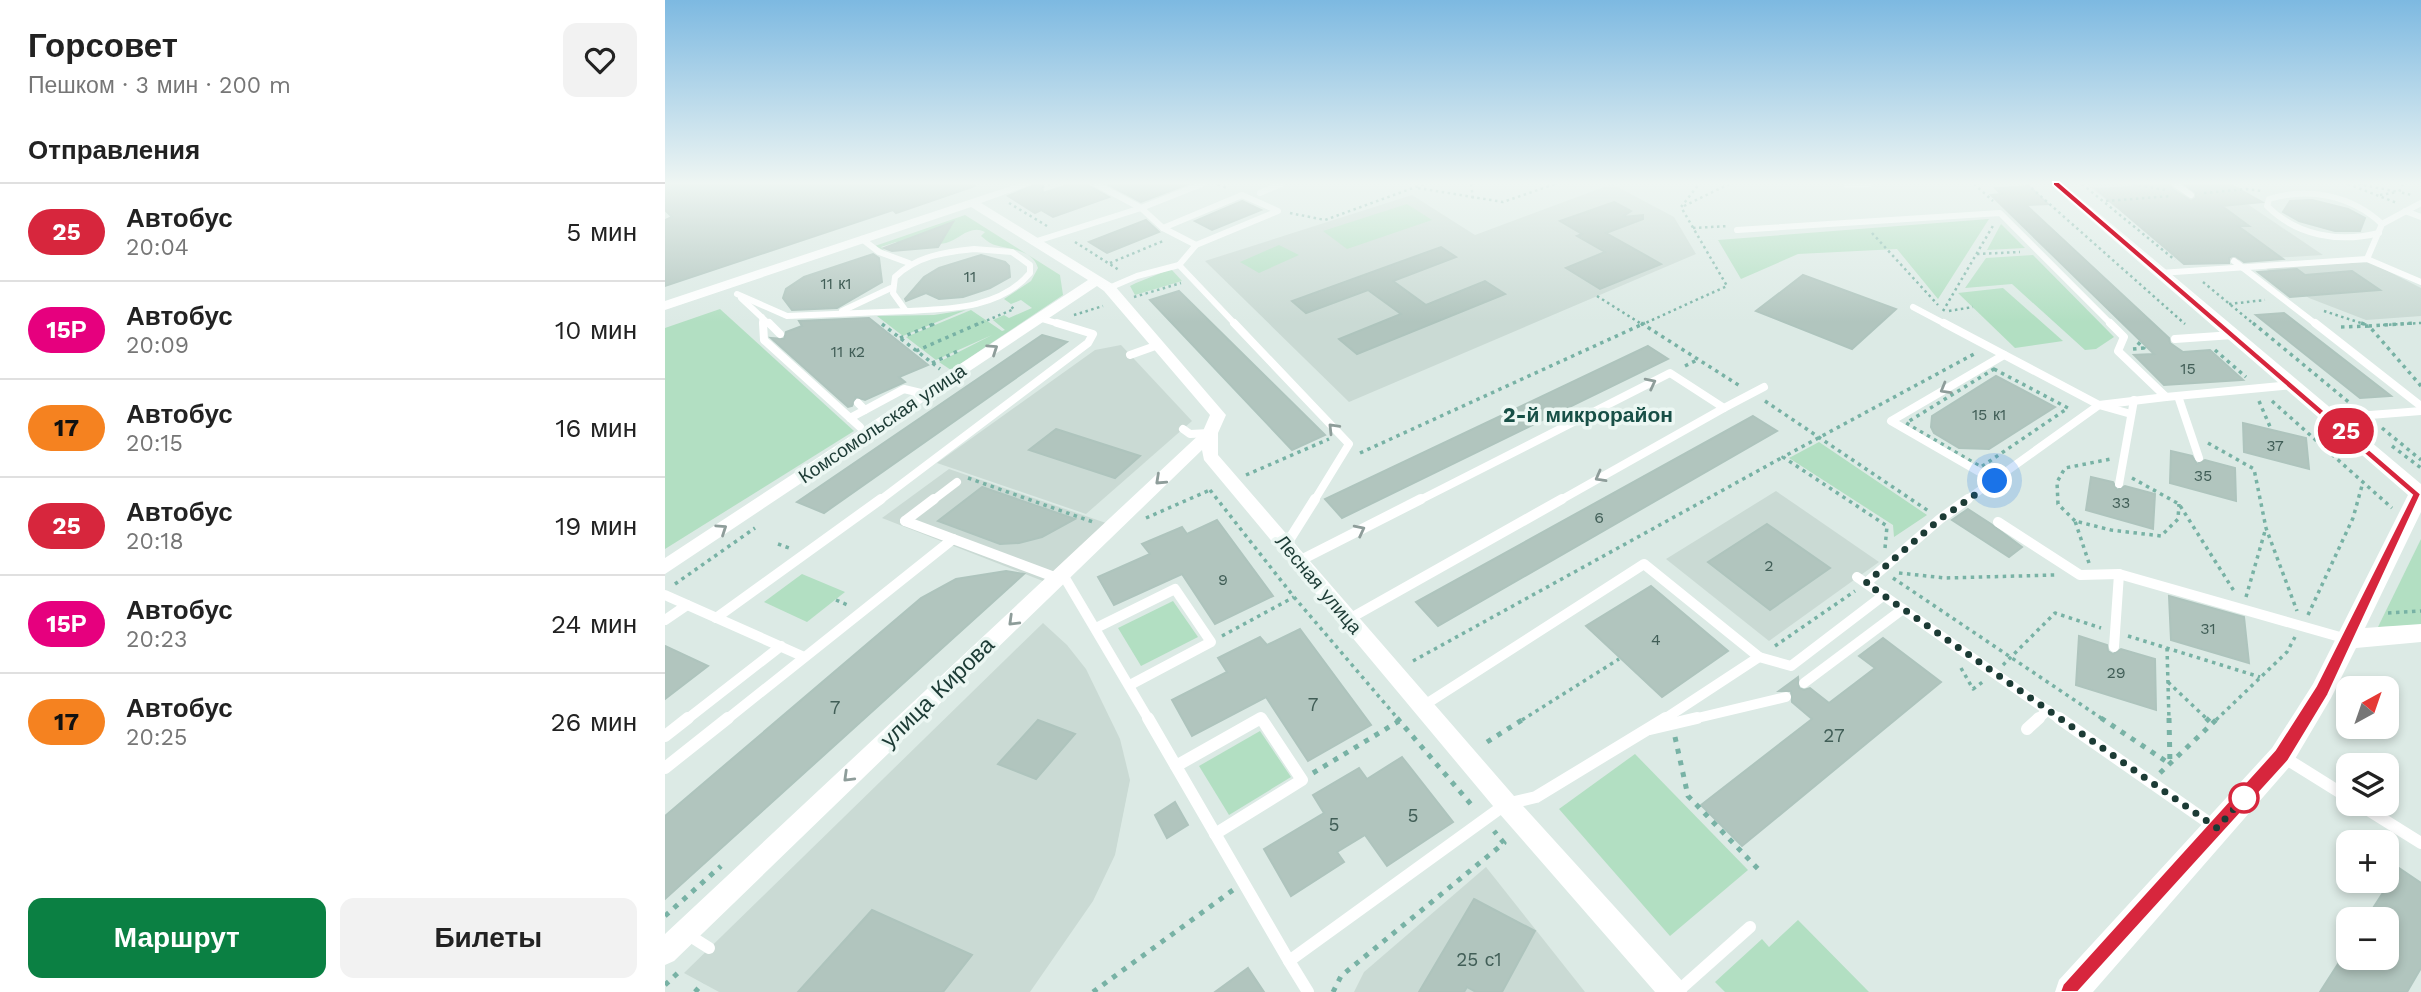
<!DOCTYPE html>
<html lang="ru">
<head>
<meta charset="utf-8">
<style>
	:root { --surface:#fff; --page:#f2f2f2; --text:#222; --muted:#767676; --line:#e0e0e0; --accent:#0b8043 }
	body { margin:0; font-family:"Work Sans",sans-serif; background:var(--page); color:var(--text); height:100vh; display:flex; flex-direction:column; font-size:26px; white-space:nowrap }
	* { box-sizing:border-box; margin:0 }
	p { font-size:23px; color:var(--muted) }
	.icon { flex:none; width:38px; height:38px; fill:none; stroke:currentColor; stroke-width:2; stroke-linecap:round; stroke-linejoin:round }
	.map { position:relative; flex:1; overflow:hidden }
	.details { display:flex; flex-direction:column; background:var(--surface); width:665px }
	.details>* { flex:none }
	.badge { padding:0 14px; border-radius:23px; font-size:24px; line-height:46px }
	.needle { width:46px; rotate:40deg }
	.buttons { position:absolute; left:1671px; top:676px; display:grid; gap:14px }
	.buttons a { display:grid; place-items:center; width:63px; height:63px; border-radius:14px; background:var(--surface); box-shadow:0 4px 10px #0003; font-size:35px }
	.you { position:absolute; width:35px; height:35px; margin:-18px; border:5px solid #fff; border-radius:50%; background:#1a73e8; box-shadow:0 0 0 10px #1a73e833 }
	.map>.badge { position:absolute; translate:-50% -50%; box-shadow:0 0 0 4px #fff }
	h2 { padding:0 28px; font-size:26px; line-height:63px }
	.round { display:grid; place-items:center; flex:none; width:74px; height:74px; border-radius:14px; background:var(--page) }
	.summary { display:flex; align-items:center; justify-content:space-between; height:119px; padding:0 28px }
	h1 { font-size:33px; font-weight:700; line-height:52px }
	.action { display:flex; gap:14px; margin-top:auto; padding:14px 28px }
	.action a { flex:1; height:80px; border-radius:14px; background:var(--accent); color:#fff; font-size:28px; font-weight:700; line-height:80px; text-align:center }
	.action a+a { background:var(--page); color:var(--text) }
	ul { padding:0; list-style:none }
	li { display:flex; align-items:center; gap:21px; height:98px; padding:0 28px; border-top:2px solid var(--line) }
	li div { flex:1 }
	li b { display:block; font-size:26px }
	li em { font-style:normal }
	li .badge { min-width:77px; font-weight:700; text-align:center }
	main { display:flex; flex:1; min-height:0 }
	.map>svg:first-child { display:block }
	.built { fill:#cadad4 }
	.green { fill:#b2dfc2 }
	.building { fill:#b1c5be; stroke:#aec4bd; stroke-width:2 }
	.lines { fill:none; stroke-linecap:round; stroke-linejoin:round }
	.path-far2 { stroke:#78b2a5; stroke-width:2.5; stroke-dasharray:2.5 3.5; stroke-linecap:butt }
	.path-far1 { stroke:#78b2a5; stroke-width:3.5; stroke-dasharray:3.5 4.5; stroke-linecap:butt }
	.path { stroke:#78b2a5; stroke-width:5; stroke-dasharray:5 7; stroke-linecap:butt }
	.service-far3 { stroke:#fff; stroke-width:6 }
	.service-far2 { stroke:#fff; stroke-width:8 }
	.service-far1 { stroke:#fff; stroke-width:10 }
	.service { stroke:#fff; stroke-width:12 }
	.minor { fill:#fff; fill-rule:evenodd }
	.tertiary { fill:#fff; fill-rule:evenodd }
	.oneway { stroke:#8e9d9a }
	.line { fill:#d7263d; stroke:#fff; stroke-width:2 }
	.walk { stroke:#1c3b35; stroke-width:7; stroke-dasharray:0 12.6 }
	.stop-dot { fill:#fff; stroke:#d7263d; stroke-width:3.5 }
	.labels { text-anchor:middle; stroke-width:7; stroke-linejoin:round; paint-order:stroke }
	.number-label { font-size:16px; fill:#415e57 }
	.street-label { font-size:19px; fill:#1c3b35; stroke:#ecf7f3 }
	.near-number-label { font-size:19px; fill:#415e57 }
	.neighbourhood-label { font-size:21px; font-weight:bold; fill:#174f46; stroke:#ecf7f3 }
	.near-street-label { font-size:23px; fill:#1c3b35; stroke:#ecf7f3 }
</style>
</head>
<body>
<main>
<section class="details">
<div class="summary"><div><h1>Горсовет</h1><p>Пешком · 3 мин · 200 m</p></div><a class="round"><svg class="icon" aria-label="heart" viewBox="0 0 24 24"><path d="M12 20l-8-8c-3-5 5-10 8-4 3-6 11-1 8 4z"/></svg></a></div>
<h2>Отправления</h2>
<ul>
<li><span class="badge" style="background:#d7263d;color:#fff">25</span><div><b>Автобус</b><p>20:04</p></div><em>5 мин</em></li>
<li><span class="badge" style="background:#e6007e;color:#fff">15Р</span><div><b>Автобус</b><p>20:09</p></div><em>10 мин</em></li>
<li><span class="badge" style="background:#f58220;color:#111">17</span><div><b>Автобус</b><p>20:15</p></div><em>16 мин</em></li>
<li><span class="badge" style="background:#d7263d;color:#fff">25</span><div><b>Автобус</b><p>20:18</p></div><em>19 мин</em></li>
<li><span class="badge" style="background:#e6007e;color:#fff">15Р</span><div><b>Автобус</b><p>20:23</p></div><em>24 мин</em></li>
<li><span class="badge" style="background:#f58220;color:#111">17</span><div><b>Автобус</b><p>20:25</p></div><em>26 мин</em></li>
</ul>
<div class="action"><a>Маршрут</a><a>Билеты</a></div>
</section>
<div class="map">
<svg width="1756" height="992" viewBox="0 0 1756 992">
	<rect width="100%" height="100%" fill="#dceae5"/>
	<g class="built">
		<path d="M947,184L1009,217L1031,254L684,402L540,261L747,195L810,235Z"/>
		<path d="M1421,184H1519L1548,202L1578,201L1658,255L1559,261L1486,206L1451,208Z"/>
		<path d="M1705,262L1756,288V316L1701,320L1644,298L1600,268Z"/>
		<path d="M456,345L527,421L421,514L272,463L430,350Z"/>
		<path d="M284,469L441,523L383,583L217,518Z"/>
		<path d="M1111,491L1214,562L1104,641L1001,559Z"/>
		<path d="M378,623L402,645L421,669L455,739L465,780L450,855L428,901L365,992H54L19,973Z"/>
		<path d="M821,867L920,992H689L699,972Z"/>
	</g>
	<g class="green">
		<path d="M742,204L767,220L682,249L658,231Z"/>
		<path d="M300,215L395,275L398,295L286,370L274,362L327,335L271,360L241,337L306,310L337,331L340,330L328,320L339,315L344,318L367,308L356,300L346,304L339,299L366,281L373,268C367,249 346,250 330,245C325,244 320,239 316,236L320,232C305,224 295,239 281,243C268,246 250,245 236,245L231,242L216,247L220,251L210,246Z"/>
		<path d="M1324,219L1273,299L1232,249L1133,254L1076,279L1053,240Z"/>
		<path d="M1336,224L1360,248L1322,250Z"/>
		<path d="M614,245L634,255L594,273L575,262Z"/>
		<path d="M1368,255L1449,337L1431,349L1420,350L1347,284L1300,288L1321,258Z"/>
		<path d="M506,269L517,281L470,295L465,286L471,283Z"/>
		<path d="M1338,288L1398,341L1350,348L1293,293Z"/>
		<path d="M55,309L189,431L0,549V328Z"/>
		<path d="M301,310L238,336L212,316L269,315Z"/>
		<path d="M1154,442L1262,515L1229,537L1228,525L1124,458Z"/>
		<path d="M1756,539V625L1713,627Z"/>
		<path d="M137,574L180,592L142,622L99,602Z"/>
		<path d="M508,601L533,637L476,666L453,628Z"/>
		<path d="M595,731L626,777L564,815L534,766Z"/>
		<path d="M970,754L1083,870L1005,936L894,809Z"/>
		<path d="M1133,920L1204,992H1060L1050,982L1097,939L1104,947Z"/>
	</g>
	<g class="building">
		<path d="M0,184H309L310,186L231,213L228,210L0,286V220L7,217L0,210Z"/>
		<path d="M371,184H377L378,193L405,184H421L444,197L388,217L376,210L370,213L343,196Z"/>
		<path d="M442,184H523L476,202Z"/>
		<path d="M1476,184H1504L1507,189L1526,201L1531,198V193L1519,184H1565L1597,202L1557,206L1584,226H1573L1618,259L1579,262L1569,255L1564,258V263L1519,264L1431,189L1480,186Z"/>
		<path d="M1364,186L1383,204L1361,205L1504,338L1505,343L1518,352L1545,350L1578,380L1499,385L1469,355L1489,354L1326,195L1336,194L1330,188Z"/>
		<path d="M1647,200L1683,209L1700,218L1695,231H1670L1634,221L1618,212L1625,201Z"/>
		<path d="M577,201L596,210L547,230L530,221Z"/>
		<path d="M949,202L966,211L957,217L978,215V219L941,233L996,264L935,289L901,268L940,252L912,236L917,234L895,221Z"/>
		<path d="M481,220L494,232L442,253L424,242Z"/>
		<path d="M288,222L273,247L227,251L219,248Z"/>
		<path d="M776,247L791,257L728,281L761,305L820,281L840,294L692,354L674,339L736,314L703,290L641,313L627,301Z"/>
		<path d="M208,254L214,258L217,282L172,308L127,310L118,298L121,289L139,277Z"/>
		<path d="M316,255L340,262L344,266L345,277L325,288L298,297L274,299L261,293L241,301L240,299L259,277L274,268Z"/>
		<path d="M1632,269L1640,275L1687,271L1715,290L1625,297L1593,272Z"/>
		<path d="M1138,275L1231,309L1187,349L1091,311Z"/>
		<path d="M514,291L660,435L627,450L485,300Z"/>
		<path d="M1619,313L1726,396L1695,398L1591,315Z"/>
		<path d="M204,318L263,365L234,377L240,382L200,400L191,397L187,406L183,407L106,338L119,339L121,332L137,326L134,321Z"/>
		<path d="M377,335L402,342L159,513L132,502Z"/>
		<path d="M983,346L1003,359L677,518L660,499Z"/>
		<path d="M1331,376L1390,407L1324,449L1294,448L1269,433L1266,427L1267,416Z"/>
		<path d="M1088,416L1112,431L773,626L751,602Z"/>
		<path d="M1578,423L1641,438L1644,469L1579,452Z"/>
		<path d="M391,429L475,456L450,478L364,450Z"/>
		<path d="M1506,451L1527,456L1532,464L1540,460L1570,468L1571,501L1505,483Z"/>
		<path d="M1426,477L1448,482L1452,490L1460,486L1490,494L1488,529L1421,510Z"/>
		<path d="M317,487L410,519L377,537L354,543L335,544L273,521Z"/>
		<path d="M1303,509L1326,524L1357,547L1344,557L1287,520Z"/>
		<path d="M552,520L608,596L550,624L517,574L449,605L433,577L485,554L477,544L517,527L522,534Z"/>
		<path d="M1102,524L1165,568L1105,610L1043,562Z"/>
		<path d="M341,571L359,574L0,899V816L256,598L291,579Z"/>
		<path d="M986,586L1063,651L997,697L921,626Z"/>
		<path d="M1504,596L1579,617L1584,663L1506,640Z"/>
		<path d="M635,629L706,725L643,761L601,697L527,736L507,700L562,672L553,658L595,637L602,645Z"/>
		<path d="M1414,636L1442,645L1443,651L1448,654L1456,649L1490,659L1491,710L1411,685Z"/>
		<path d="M1218,638L1276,682L1077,846L1036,805L1147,719L1127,702L1126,691H1114L1133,677L1134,688L1139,690L1145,688L1164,703L1210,668L1194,656Z"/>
		<path d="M0,646L43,666L0,699Z"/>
		<path d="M373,720L410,734L371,779L333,764Z"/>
		<path d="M737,757L788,822L722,866L700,835L672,852L679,862L626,896L599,849L659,813L648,795L694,768L702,779Z"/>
		<path d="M510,802L523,825L502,838L490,815Z"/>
		<path d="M1734,868L1756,883V968L1742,992H1655L1684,947V957H1722V919H1701Z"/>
		<path d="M809,899L870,931L837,992H811L802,987L799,992H754Z"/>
		<path d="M207,910L307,955L278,992H133Z"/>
		<path d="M583,968L599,992H550Z"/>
	</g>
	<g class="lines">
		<g class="path-far2">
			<path d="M553,184L564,189"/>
			<path d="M806,184L808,199"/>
			<path d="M1309,184L1328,201"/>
			<path d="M1362,184L1520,324"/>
			<path d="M1417,184L1510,260"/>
			<path d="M1468,184L1500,190"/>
			<path d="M1683,184L1732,203"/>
			<path d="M1693,184L1734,192"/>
			<path d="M1738,184L1734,192L1747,195"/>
			<path d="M377,187L385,184"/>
			<path d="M753,188L838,202L890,184"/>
			<path d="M1539,193L1581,189L1597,191"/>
			<path d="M1715,195L1732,192"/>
			<path d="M1441,201L1506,196"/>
			<path d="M344,203L382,226"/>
			<path d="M1019,206L1064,184"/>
			<path d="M625,213L660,220L759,184"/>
			<path d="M1028,228L1063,226"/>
			<path d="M1207,233L1273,305"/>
			<path d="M410,242L454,270"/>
			<path d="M1312,254L1355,252"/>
			<path d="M445,263L498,241"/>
			<path d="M1538,282L1590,325"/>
			<path d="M932,296L978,325"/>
			<path d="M469,297L516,283"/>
			<path d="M1564,304L1600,300"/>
			<path d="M1278,311L1329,224"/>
			<path d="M1284,311L1308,307"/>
			<path d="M1659,311L1702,325"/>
			<path d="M409,315L438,306"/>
			<path d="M267,325L272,323"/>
			<path d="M311,325L349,309L344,305"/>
			<path d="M976,325L1062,286L1016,207L1034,184"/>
			<path d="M1718,325L1756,323"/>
		</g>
		<g class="path-far1">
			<path d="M976,323L1075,386"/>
			<path d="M1588,323L1686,404"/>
			<path d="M1696,323L1704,326L1749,323"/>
			<path d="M217,324L275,369"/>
			<path d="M1676,327L1704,326L1756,386"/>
			<path d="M235,338L271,323"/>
			<path d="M1468,349L1479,348L1471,341"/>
			<path d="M1550,350L1581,377"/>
			<path d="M251,351L315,323"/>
			<path d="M267,363L295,350"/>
			<path d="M1020,366L1034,359"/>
			<path d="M1329,369L1403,408L1316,467L1241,423Z"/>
			<path d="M1100,401L1265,512"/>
			<path d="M1594,401L1606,429"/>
			<path d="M1607,401L1727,508"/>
			<path d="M1717,428L1756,460"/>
			<path d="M1543,443L1589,469L1601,528L1632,611"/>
			<path d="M1727,446L1756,468"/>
			<path d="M695,453L980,323"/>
			<path d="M581,475L664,439"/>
			<path d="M303,478L428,522"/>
			<path d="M1467,478L1514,504L1569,591"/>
			<path d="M545,490L629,597L734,720"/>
			<path d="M481,518L545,490"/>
			<path d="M1410,521L1393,504L1392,482L1400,468L1446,459"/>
			<path d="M113,544L124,548"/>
			<path d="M1220,548L1222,526L1118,457L1309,354"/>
			<path d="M1424,563L1410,521L1446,530L1496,536L1513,519L1514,504"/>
			<path d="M1234,573L1280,578L1390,575"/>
			<path d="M1228,578L1439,720"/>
			<path d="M10,584L90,528"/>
			<path d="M1581,597L1600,531"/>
			<path d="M171,600L185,606"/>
			<path d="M1723,613L1756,611"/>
			<path d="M1643,615L1688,518L1698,482"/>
			<path d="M557,636L629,597"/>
			<path d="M1463,636L1595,677"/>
			<path d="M1110,646L1190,591"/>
			<path d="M1502,648L1504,720"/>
			<path d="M748,661L1118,457"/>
			<path d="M1338,665L1390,613L1436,628"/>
			<path d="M1296,668L1308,689L1319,681"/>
			<path d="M1503,682L1543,720"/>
			<path d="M857,720L954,659"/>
			<path d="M1551,720L1622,652L1630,637"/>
		</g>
		<g class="path">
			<path d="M732,718L810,809"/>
			<path d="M1436,718L1505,764"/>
			<path d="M1504,718L1505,764"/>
			<path d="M1541,718L1547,724"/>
			<path d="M1010,737L1023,796L1096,872"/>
			<path d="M822,742L860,718"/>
			<path d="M648,773L734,721"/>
			<path d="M1495,773L1553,718"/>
			<path d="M0,916L56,866"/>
			<path d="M0,985L17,969"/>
			<path d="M30,992L38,983"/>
			<path d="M428,992L568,890"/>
			<path d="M668,992L676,976L839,843L829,831"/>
		</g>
		<g class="service-far3">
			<path d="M431,184L476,208"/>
			<path d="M1510,184L1526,195"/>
			<path d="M1182,185L1204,184"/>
			<path d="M595,193L616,184"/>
			<path d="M1740,211L1756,217"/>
			<path d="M1072,230L1335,213L1447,325"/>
			<path d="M1714,233C1674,243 1632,236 1602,206L1604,199C1644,187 1686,195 1717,224"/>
			<path d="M197,239L214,252L244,263"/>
			<path d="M372,241L476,208"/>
			<path d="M531,245L498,228L476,208L537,184"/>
			<path d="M309,249L347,252L365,265V273C335,309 284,309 241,311L228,293L230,277C252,256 279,252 309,249Z"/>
			<path d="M1702,259L1717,224L1756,203"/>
			<path d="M1569,261L1652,325"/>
			<path d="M514,265L571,325"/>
			<path d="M1495,273L1702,259L1756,282"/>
			<path d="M444,288L472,276L514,265L531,245L613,211L577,195L498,228"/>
			<path d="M72,294L122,316L241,311"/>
			<path d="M76,298L105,325"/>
			<path d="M1248,307L1282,325"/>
			<path d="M177,311L226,288"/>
			<path d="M97,317L98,325"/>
			<path d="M374,318L398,325"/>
		</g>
		<g class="service-far2">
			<path d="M98,323L99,340L195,427"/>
			<path d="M104,323L115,334"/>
			<path d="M569,323L684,444L649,501"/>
			<path d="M1279,323L1434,405L1466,414"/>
			<path d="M1445,323L1459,337L1453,351L1501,397L1627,385"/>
			<path d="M1650,323L1756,406"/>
			<path d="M1510,339L1568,335"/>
			<path d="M465,355L493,345"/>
			<path d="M1513,396L1534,458"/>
			<path d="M1059,408L1099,387"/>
			<path d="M200,410L239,389L260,394"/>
			<path d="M185,418L200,410L193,403"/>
			<path d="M1667,418L1756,411"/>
			<path d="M518,429L525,434L545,433"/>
			<path d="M1330,481L1226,421L1339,355"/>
			<path d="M1454,484L1469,400"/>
			<path d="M214,501L423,343L428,334L392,323"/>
			<path d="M267,501L292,482"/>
			<path d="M753,501L1005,373L1059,408L894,501"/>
			<path d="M1300,501L1434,405L1501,397"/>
		</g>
		<g class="service-far1">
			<path d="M240,521L392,578"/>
			<path d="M240,521L269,499"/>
			<path d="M1333,522L1415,575L1454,574"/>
			<path d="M621,545L650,499"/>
			<path d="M634,561L756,499"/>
			<path d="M397,573L484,720"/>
			<path d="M1192,577L1396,720"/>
			<path d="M1201,583L1275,519L1303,499"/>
			<path d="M0,595L137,656"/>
			<path d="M51,618L216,499"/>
			<path d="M684,619L897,499"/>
			<path d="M0,620L22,605"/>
			<path d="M431,628L510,589L546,642L465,685"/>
			<path d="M1449,647L1454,574L1682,639"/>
			<path d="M1094,657L1126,666L1219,595"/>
			<path d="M1139,683L1238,609"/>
			<path d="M758,706L979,564L1094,657L998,720"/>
			<path d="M21,720L116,646"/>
			<path d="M61,720L288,539"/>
			<path d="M593,720H597"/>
			<path d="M1024,720L1121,697"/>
			<path d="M1372,720L1383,710"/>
		</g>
		<g class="service">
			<path d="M483,718L624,961L841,804L871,797L1001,718"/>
			<path d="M1394,718L1550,827"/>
			<path d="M985,729L1032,718"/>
			<path d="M1362,729L1374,718"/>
			<path d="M0,736L23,718"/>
			<path d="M1620,758L1684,798"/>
			<path d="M511,766L596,718L637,780L550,834"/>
			<path d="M0,768L63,718"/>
			<path d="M1692,803L1756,843"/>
			<path d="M22,934L44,948"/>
			<path d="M624,961L643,992"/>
			<path d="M1012,992L1085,927"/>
		</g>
		<path class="minor" d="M352,184H368L316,203L449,285L561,415L553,433V455L849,796L1018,982L1022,992H990L833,812L539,460L537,450L9,961L0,965V934L538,431L545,415L439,291L432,286L0,574V558L423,280L306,207L0,310V301Z"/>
		<path class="tertiary" d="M1384,184H1399L1756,484V512L1700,628L1756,624V642L1691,648L1666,698L1627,764L1428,992H1390L1394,980L1607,748L1648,684L1743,495Z"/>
	</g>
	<defs><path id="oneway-chevron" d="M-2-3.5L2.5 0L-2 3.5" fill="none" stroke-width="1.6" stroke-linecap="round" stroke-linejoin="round" transform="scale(1.75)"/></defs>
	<g class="oneway">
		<use href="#oneway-chevron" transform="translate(328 349) rotate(-34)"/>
		<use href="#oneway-chevron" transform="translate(986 383) rotate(-27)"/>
		<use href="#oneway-chevron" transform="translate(1280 389) rotate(150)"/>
		<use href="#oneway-chevron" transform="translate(668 428) rotate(-134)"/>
		<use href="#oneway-chevron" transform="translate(935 477) rotate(151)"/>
		<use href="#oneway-chevron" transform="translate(495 480) rotate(137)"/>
		<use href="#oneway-chevron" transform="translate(57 529) rotate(-34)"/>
		<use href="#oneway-chevron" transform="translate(695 530) rotate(-27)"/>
		<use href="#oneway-chevron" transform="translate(348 621) rotate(136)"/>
		<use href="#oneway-chevron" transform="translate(183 777) rotate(136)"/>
	</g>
	<linearGradient id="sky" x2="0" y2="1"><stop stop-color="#7db9e1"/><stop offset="0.57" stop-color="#eff6f3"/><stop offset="1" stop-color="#eff6f3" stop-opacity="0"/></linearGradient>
	<rect width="1756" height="322" fill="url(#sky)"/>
	<path class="line" d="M1388,182H1394L1756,494L1663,695L1623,761L1413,992H1395L1398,984L1610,750L1651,686L1747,495L1388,185Z"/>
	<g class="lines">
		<path class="walk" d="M1330,481L1275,519L1201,583L1552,828L1583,793L1579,798"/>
	</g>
	<circle class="stop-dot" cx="1579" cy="798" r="14"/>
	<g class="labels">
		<g class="number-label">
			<text x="305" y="282">11</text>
			<text x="171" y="289">11 к1</text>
			<text x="183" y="357">11 к2</text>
			<text x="1523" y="374">15</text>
			<text x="1324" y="420">15 к1</text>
			<text x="1610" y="451">37</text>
			<text x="1538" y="481">35</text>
			<text x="1456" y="508">33</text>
			<text x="934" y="523">6</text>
			<text x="1104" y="571">2</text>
			<text x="558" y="585">9</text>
			<text x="1543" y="634">31</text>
			<text x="991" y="645">4</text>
			<text x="1451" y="678">29</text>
		</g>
		<g class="street-label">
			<text transform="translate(217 423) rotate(-34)" y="7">Комсомольская улица</text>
			<text transform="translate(654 584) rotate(50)" y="7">Лесная улица</text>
		</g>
		<g class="near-number-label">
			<text x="648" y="711">7</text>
			<text x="170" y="714">7</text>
			<text x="1169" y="742">27</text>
			<text x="748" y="822">5</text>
			<text x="669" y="831">5</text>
			<text x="814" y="966">25 с1</text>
		</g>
		<g class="neighbourhood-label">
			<text x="923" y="422">2-й микрорайон</text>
		</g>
		<g class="near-street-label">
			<text transform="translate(272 692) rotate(-44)" y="8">улица Кирова</text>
		</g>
	</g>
</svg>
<div class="buttons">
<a><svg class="needle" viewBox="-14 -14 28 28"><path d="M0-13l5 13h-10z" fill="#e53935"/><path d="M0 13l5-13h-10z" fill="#767676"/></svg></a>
<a><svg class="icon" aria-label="layers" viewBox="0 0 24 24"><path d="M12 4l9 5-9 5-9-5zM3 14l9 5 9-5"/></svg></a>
<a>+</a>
<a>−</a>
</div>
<div class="you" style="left:1330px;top:481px"></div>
<b class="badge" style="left:1681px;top:431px;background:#d7263d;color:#fff">25</b>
</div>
</main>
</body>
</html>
